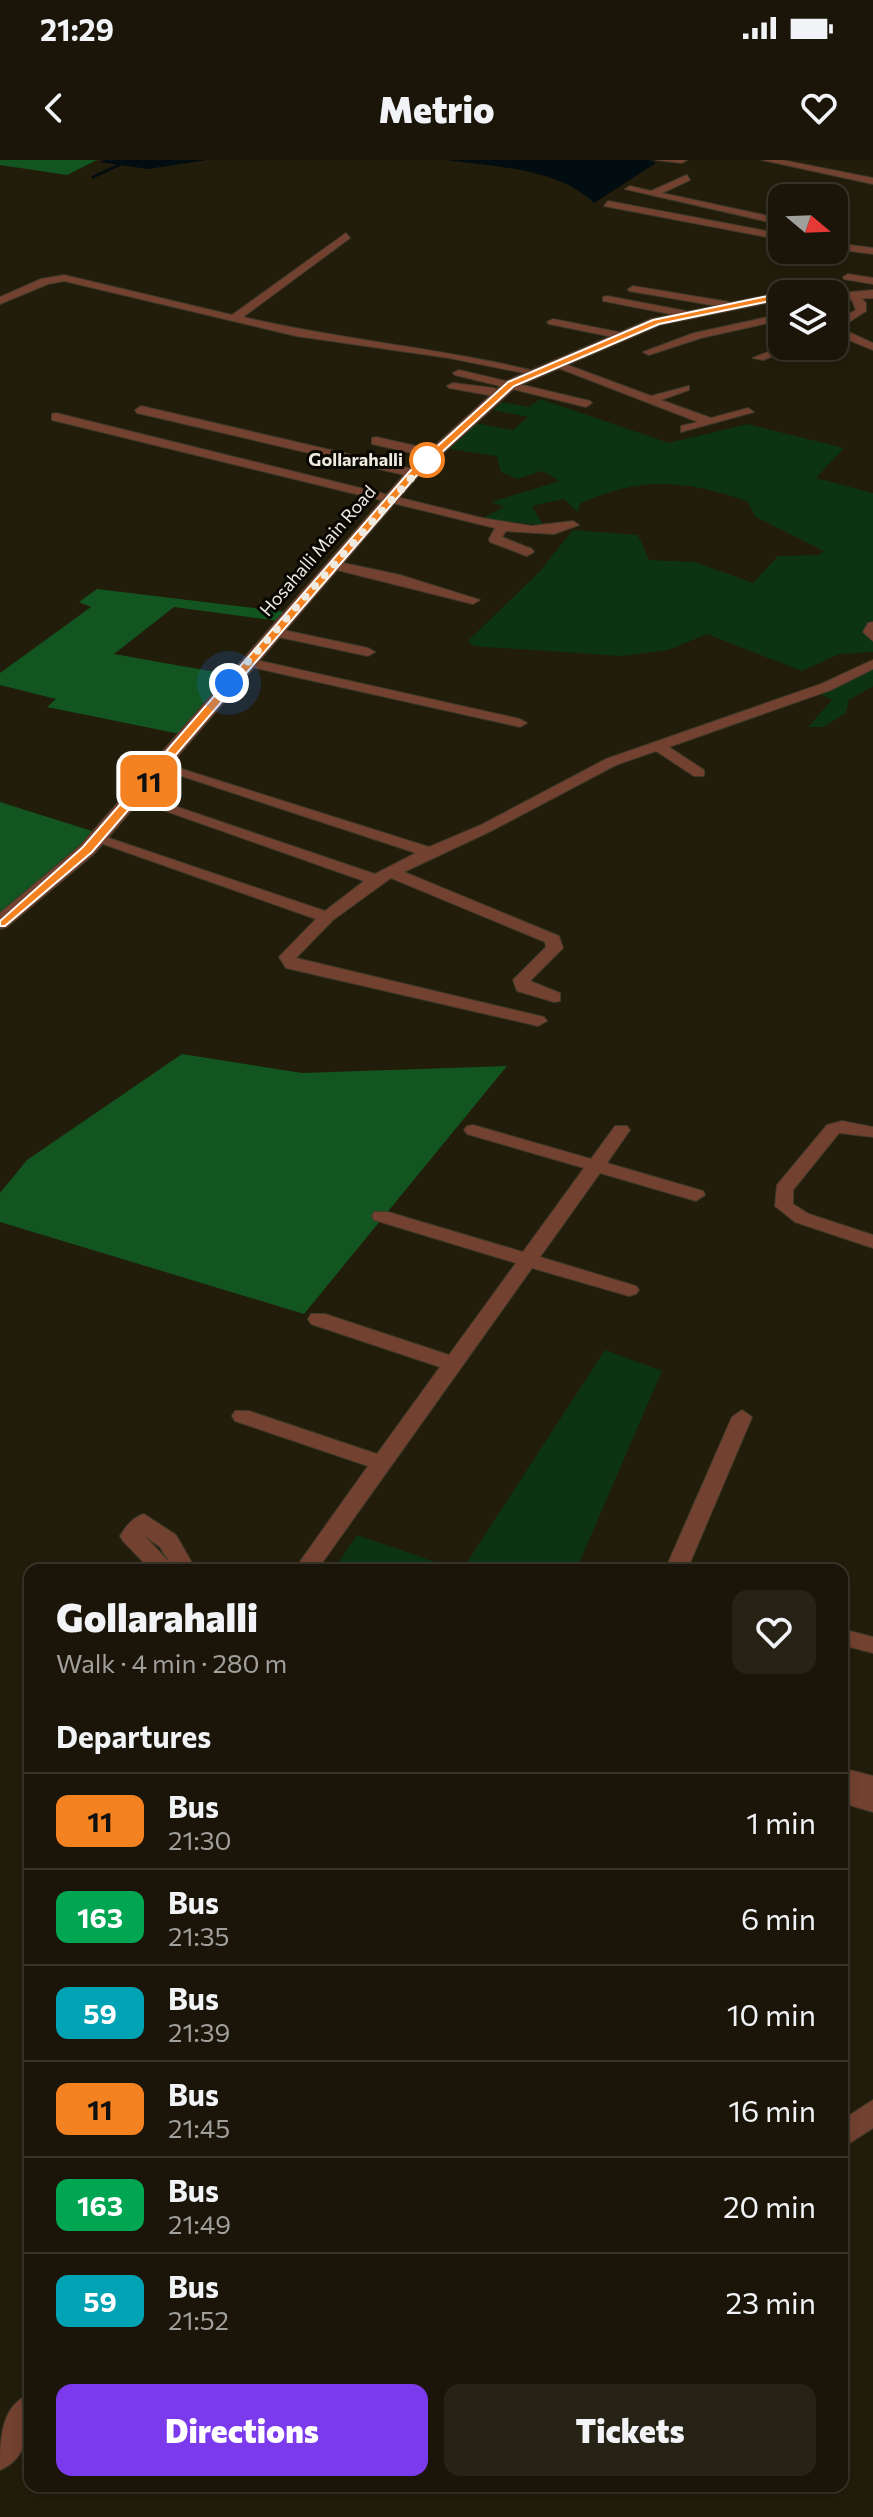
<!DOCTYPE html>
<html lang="en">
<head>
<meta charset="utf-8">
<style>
	:root { --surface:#1a1508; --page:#272216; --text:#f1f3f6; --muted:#9f9f9c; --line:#383429; --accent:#7c3aed }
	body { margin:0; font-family:Commissioner,sans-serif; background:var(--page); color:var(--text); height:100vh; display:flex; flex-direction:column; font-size:30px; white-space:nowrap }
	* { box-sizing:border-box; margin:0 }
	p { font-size:26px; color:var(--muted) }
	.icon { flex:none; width:44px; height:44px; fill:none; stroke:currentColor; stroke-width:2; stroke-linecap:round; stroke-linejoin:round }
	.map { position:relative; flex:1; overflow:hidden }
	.details { position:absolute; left:24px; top:1404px; width:824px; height:928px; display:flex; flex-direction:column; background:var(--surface); border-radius:16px; box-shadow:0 4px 12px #0003,0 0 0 2px var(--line) }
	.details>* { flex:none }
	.badge { padding:0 16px; border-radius:12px; font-size:28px; line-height:52px }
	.needle { width:52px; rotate:109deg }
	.fabs { position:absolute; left:768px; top:24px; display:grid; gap:16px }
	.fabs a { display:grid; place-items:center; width:80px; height:80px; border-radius:16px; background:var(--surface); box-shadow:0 4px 12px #0003,0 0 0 2px var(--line); font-size:40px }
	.you { position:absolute; width:40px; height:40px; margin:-20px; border:6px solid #fff; border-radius:50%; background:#1a73e8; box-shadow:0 0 0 12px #1a73e833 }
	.map>.badge { position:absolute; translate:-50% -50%; box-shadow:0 0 0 4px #fff }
	h2 { padding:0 32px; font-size:30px; line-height:72px }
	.round { display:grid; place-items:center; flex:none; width:84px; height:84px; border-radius:16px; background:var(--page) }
	.summary { display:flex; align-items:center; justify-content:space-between; height:136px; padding:0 32px }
	h1 { font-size:38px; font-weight:800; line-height:60px }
	.action { display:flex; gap:16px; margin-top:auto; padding:16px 32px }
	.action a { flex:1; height:92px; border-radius:16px; background:var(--accent); color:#fff; font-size:32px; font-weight:800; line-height:92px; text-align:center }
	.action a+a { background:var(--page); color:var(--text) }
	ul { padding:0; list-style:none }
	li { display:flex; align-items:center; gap:24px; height:96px; padding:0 32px; border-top:2px solid var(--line) }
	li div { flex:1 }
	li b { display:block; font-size:30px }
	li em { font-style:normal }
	li .badge { min-width:88px; font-weight:700; text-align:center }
	.status { display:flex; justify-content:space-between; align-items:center; height:56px; padding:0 40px; background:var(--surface); direction:ltr }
	.status svg { height:22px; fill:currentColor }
	header { display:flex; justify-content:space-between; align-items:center; height:104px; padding:0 32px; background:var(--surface); font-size:36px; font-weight:800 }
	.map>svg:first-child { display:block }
	.green { fill:#0c3413 }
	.forest { fill:#135520 }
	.water { fill:#020d11 }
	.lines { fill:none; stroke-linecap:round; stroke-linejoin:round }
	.stream { stroke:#020d11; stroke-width:3 }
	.minor-casing { stroke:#3f3928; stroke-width:2 }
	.tertiary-casing { stroke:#3f3928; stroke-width:2 }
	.minor { fill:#724130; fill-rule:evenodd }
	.tertiary { fill:#724130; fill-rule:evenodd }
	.line { fill:#f58220; stroke:#fff; stroke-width:2 }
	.walk { stroke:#eeeadf; stroke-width:8; stroke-dasharray:0 14.4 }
	.stop-dot { fill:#fff; stroke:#f58220; stroke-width:4 }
	.labels { text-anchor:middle; stroke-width:6; stroke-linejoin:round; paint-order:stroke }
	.far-stop-label { font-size:18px; font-weight:bold; fill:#eeeadf; stroke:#090702; text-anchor:end }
	.far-street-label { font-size:18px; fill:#eeeadf; stroke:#090702 }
</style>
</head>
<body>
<div class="status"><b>21:29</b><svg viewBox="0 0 49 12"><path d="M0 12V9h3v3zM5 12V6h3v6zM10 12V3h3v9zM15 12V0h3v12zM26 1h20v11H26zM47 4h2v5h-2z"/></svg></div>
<header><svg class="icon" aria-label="back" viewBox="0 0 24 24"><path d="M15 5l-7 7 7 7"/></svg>Metrio<svg class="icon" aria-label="heart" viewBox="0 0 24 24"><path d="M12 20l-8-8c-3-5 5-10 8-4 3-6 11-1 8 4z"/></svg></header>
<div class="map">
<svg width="873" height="2357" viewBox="0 0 873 2357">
	<rect width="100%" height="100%" fill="#221c0a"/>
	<g class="green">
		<path d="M540,239L669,283L747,264L844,288L816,318L873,333V492L839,494L802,511L707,474L668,490L622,496L474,486L468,481L539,412L573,370L638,375L649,400L695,402L753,423L778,396L819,395L824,391L756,357L747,341C685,320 642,316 581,343L578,352L564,339L532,346L543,365L481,359L504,347L491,342L560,321L542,311L517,319L501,312L497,296L450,289L475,263L513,270L528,257L493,250L502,242L529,247Z"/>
		<path d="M873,505V526L849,540L846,553L823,567H808L832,540L819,533Z"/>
		<path d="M605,1190L662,1211L576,1410H462Z"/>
		<path d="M357,1375L459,1410H333Z"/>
	</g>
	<g class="forest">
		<path d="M0,0H97L67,15L0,5Z"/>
		<path d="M97,429L287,452L279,461L174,447L114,494L232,515L180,574L47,547L56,539L0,525V513L91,447L79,442Z"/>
		<path d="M0,642L95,672L0,753Z"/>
		<path d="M182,894L302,913L507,906L304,1154L0,1062V1033L27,1000Z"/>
	</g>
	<g class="water">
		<path d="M105,0H207L148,9L100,2Z"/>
		<path d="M447,0H649L656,3L594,43C558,8 496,7 447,0Z"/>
	</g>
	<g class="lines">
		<path class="stream" d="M93,17L119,5"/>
		<g class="minor-casing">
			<g id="minor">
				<path d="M656,0H687L682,3Z"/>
				<path d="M762,0H782L873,18V24Z"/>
				<path d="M687,15L690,20L662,33L782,59V65L625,29L630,26L651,31Z"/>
				<path d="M608,41L782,74V80L604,46Z"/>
				<path d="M346,73L350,78L243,157C341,180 441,188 539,212V216L449,198L296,176L64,121L48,124L0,144V137L41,119L64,115L232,155Z"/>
				<path d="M834,83L873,88V94L834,89Z"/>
				<path d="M848,114L873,118V124L844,119L843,117Z"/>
				<path d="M633,126L729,142L734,145L729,148L629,131L628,129Z"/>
				<path d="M849,134H857L866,143V151L840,168L873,183V190L834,174V162L856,150Z"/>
				<path d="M607,136L686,151L691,154L686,157L603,141V137Z"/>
				<path d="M782,154V160L701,178L649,195L643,192L694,173Z"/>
				<path d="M553,159L623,173L629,176L623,179L549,164L547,162Z"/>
				<path d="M782,186H799L763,200L753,198Z"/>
				<path d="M557,201L651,236L689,226V230L661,240L711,258L748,248L754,252L681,272V266L698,262L553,206L551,204Z"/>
				<path d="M459,210L590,241L592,243L586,247L455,215L453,213Z"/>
				<path d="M453,223L494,228L500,232L494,236L449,228L447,226Z"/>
				<path d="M141,246L413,309L419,313L413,317L137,253L135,250Z"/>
				<path d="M56,253L482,358L532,366L573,361L579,365L554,374L506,371L502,377L532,389L534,392L527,396L490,382L489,379L495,368L52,260V254Z"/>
				<path d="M376,277L438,291L440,294L434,298L372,284V278Z"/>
				<path d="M334,401L400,415L480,440L473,444L329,408L327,405Z"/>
				<path d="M873,462V481L863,472L868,463Z"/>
				<path d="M274,468L368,488L375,492L368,496L269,475L267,472Z"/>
				<path d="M247,498L520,559L527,563L520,567L242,505L240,502Z"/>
				<path d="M873,500V509L831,530L669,587L704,610V616H694L656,591L616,605L491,671L404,712L559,776L563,788L530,821L560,833V841L554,842L517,831L513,820L546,787L545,782L391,718L333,760L296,798L544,857L547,861L538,866L286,808L279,797L316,759L89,679L97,674L103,676L325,751L364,721L126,637L129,634H139L375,714L416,693L154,607L156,604H166L429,687L481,665L606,599L821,524Z"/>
				<path d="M842,961L873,967V977L839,973L793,1030V1044L809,1054L873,1075V1088L795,1062L775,1046L777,1025L827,965Z"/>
				<path d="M473,965L591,999L615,966H627L630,970L607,1003L703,1031L705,1035L696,1041L600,1013L540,1097L636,1126L639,1130L636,1134L629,1136L532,1108L317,1410H294L368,1306L235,1261L232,1256L235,1251H249L377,1294L440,1207L311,1164L308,1159L311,1154H325L449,1195L516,1103L374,1060L372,1056L374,1052H388L523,1092L584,1008L467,974L464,970L467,966Z"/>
				<path d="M742,1250L752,1257L687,1410H665L732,1257Z"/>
				<path d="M144,1354L176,1375L196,1410H151L123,1381L120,1376C126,1366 133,1357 144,1354ZM144,1375L160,1387L170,1403Z"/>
				<path d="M842,1469L873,1477V1493L842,1485Z"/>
				<path d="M842,1608L873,1616V1652L842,1643Z"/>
				<path d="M873,1940V1968L842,1988V1960Z"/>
				<path d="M30,2234C30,2262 31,2297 0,2310C0,2281 0,2246 30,2234Z"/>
			</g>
		</g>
		<g class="tertiary-casing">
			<g id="tertiary">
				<path d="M873,130V138L834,140V134H829Z"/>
				<path d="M782,132L787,134H782V140L660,165L516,227L418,316L94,694L7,767L0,769V753L80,686L408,310L506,221L651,159Z"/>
			</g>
		</g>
		<use href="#minor" class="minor"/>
		<use href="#tertiary" class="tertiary"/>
	</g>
	<path class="line" d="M782,133L785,138L659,164L514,226L417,315L92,692L5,766H0V761L83,687L410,311L508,222L653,160Z"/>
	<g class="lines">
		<path class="walk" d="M229,523L427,300"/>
	</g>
	<circle class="stop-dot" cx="427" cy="300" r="16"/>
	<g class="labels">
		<g class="far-stop-label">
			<text x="403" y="306">Gollarahalli</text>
		</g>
		<g class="far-street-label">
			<text transform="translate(318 391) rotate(-49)" y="6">Hosahalli Main Road</text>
		</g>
	</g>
</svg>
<div class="fabs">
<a><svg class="needle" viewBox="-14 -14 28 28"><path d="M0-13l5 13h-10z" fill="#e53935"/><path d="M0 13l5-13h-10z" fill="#9f9f9c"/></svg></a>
<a><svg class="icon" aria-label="layers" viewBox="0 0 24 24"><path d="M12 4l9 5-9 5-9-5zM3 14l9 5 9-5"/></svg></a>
</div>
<div class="you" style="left:229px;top:523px"></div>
<b class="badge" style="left:149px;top:621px;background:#f58220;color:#111">11</b>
<section class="details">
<div class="summary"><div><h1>Gollarahalli</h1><p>Walk · 4 min · 280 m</p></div><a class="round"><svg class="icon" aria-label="heart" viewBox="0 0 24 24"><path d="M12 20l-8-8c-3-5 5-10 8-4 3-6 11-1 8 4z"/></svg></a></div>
<h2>Departures</h2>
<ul>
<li><span class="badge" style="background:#f58220;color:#111">11</span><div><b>Bus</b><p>21:30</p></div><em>1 min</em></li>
<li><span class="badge" style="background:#00a651;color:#fff">163</span><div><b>Bus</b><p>21:35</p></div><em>6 min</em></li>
<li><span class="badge" style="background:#00a3b4;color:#fff">59</span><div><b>Bus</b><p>21:39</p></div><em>10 min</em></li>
<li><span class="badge" style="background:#f58220;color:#111">11</span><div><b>Bus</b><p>21:45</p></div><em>16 min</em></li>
<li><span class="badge" style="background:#00a651;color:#fff">163</span><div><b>Bus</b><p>21:49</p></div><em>20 min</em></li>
<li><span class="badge" style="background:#00a3b4;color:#fff">59</span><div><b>Bus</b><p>21:52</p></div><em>23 min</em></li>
</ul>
<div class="action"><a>Directions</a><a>Tickets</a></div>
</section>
</div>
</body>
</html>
